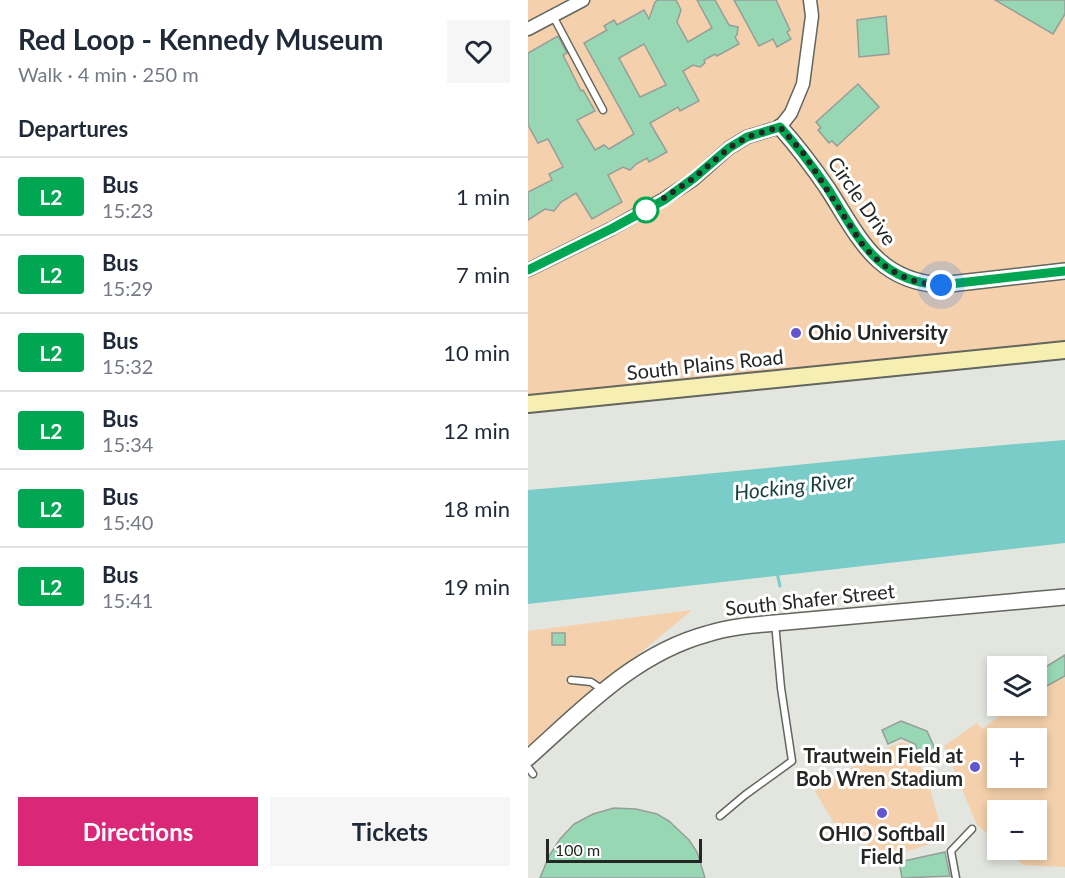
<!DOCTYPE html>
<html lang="en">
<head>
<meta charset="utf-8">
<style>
	:root { --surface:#fff; --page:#f6f6f7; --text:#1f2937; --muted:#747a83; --line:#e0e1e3; --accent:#db2777 }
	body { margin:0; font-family:Lato,sans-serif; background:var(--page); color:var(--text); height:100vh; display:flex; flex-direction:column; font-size:22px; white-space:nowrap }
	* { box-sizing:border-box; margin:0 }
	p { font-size:20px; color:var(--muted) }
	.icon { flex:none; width:33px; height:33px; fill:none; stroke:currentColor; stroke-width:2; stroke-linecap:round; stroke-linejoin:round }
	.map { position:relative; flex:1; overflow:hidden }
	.sheet { display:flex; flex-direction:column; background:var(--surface); width:528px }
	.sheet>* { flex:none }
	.badge { padding:0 12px; border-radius:4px; font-size:21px; line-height:39px }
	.fabs { position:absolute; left:459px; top:656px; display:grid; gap:12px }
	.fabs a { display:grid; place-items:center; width:60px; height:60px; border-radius:0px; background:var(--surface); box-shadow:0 3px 9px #0003; font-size:30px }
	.scale { position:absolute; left:18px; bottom:15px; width:156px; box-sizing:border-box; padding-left:6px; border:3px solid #252724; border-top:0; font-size:16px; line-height:21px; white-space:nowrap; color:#252724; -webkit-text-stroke:4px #fff; paint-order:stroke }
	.you { position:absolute; width:30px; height:30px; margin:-15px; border:4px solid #fff; border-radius:50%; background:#1a73e8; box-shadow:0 0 0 9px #1a73e833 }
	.map>.badge { position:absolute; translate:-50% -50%; box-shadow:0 0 0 3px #fff }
	h2 { padding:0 18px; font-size:22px; line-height:54px }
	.round { display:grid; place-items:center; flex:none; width:63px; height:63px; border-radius:0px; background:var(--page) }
	.summary { display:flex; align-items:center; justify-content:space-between; height:102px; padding:0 18px }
	h1 { font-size:28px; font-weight:700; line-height:45px }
	.button { display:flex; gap:12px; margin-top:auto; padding:12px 18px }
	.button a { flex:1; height:69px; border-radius:0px; background:var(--accent); color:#fff; font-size:24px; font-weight:700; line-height:69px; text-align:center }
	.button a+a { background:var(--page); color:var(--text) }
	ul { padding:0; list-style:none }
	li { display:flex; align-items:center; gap:18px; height:78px; padding:0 18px; border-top:2px solid var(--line) }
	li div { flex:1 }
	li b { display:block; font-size:22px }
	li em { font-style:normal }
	li .badge { min-width:66px; font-weight:700; text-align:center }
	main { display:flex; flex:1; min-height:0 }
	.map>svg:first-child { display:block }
	.green { fill:#f4d0ac; fill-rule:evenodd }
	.water { fill:#79ccc7 }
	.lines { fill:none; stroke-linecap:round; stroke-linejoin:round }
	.stream { stroke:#79ccc7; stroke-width:3 }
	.building { fill:#98d7b4; stroke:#969e99; stroke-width:1.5; fill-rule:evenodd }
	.service-casing { stroke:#62665e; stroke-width:9 }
	.minor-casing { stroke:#62665e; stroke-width:15 }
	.tertiary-casing { stroke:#62665e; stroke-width:18 }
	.secondary-casing { stroke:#62665e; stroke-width:20 }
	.service { stroke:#fff; stroke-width:6 }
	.minor { stroke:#fff; stroke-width:12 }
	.tertiary { stroke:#fff; stroke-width:15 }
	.secondary { stroke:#f7eeb2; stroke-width:16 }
	.line-casing { stroke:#fff; stroke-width:14 }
	.line { stroke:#00a651; stroke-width:9 }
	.walk { stroke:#252724; stroke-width:6; stroke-dasharray:0 10.8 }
	.stop-dot { fill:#fff; stroke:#00a651; stroke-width:3 }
	.poi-dot { fill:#6355ce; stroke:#fff; stroke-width:2 }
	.labels { text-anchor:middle; stroke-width:6; stroke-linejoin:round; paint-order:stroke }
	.street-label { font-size:20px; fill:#252724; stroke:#fff }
	.poi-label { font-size:20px; font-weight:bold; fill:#252724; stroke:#fff; text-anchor:start }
	.water-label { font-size:21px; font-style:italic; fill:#183f3d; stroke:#fff }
</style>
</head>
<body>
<main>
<section class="sheet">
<div class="summary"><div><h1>Red Loop - Kennedy Museum</h1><p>Walk · 4 min · 250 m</p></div><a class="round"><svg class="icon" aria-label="heart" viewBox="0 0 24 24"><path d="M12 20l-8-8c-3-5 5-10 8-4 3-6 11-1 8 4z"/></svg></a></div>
<h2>Departures</h2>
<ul>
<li><span class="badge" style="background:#00a651;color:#fff">L2</span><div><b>Bus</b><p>15:23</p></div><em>1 min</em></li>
<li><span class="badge" style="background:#00a651;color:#fff">L2</span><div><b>Bus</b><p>15:29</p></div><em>7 min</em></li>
<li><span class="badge" style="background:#00a651;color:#fff">L2</span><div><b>Bus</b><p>15:32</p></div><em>10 min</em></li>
<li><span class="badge" style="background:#00a651;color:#fff">L2</span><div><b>Bus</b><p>15:34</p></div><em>12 min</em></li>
<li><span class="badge" style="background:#00a651;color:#fff">L2</span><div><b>Bus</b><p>15:40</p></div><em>18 min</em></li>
<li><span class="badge" style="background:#00a651;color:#fff">L2</span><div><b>Bus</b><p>15:41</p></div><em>19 min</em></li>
</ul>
<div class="button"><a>Directions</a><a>Tickets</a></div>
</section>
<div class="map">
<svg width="537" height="878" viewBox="0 0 537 878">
	<rect width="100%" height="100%" fill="#e2e6de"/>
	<g class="green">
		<path d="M0,0H537V350L0,404Z"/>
		<path d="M164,610L0,746V631Z"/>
		<path d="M537,655V867L495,865L477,849H508V810H470L469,842L449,825L416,746L449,723L454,729L487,705H508L509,673ZM470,738H508V777H470Z"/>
		<path d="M373,742L382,744L400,782L416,840L365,855L313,835L287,791L340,757Z"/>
	</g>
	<path class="water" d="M537,440V543L0,604V490C179,476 358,454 537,440Z"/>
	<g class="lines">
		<path class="stream" d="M249,573L252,586"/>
	</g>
	<g class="building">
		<path d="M130,0H148L153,10L149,22L160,42L184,28L169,0H187L201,25L210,27L209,35L207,37L211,44L189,56L187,54L176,60L177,63L172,67L165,65L155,71L171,101L152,111L150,107L122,123L139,152L121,162L119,158L108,164L102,170L95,167L80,175L94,202L64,219L48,193L33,202L26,211L17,209L0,220V192L24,180L21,174L35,167L20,139L10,143L0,125V53L30,36L39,53L35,55L53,91L55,90L67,111L49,120L67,150L76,145L81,149L106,134L56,43L79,30L76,26L86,20L89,25L116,10L121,19L127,2ZM116,44L138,85L112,97L91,58Z"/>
		<path d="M206,0H248L262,30L259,32L263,39L249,47L245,39L231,46Z"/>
		<path d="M467,0H537V14L525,34Z"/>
		<path d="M358,16L361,54L331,57L329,20Z"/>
		<path d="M330,84L351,107L309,146L304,141L301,143L290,130L293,128L288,122Z"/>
		<rect x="24" y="633" width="13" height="12"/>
		<path d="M537,655V676L508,692V673Z"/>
		<path d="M373,721L399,731L407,749L392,756L387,744L373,738L360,744L354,730Z"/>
		<path d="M86,808L108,809L129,814L141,821L161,840L169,852L177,878H12L21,856L32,839L46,824L65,814Z"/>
		<path d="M417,852L422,876L374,878L371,862Z"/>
	</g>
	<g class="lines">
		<g class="service-casing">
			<g id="service">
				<path d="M25,16L75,110"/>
				<path d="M43,680L63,682L75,690"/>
				<path d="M0,767L5,774"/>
				<path d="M192,816L217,795L264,761L253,688L247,623"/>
				<path d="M428,878L423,851L444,829"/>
			</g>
		</g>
		<g class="minor-casing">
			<g id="minor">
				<path d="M0,29L55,0"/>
				<path d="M0,270L83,229L136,199L166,179L201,148L219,137L252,127L263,113L275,84L284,16L282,0"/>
			</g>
		</g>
		<g class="tertiary-casing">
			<g id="tertiary">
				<path d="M252,127C270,147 285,167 300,189C331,237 348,281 413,285L537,271"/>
				<path d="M0,758C55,709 106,654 179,634C201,627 224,625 247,623L537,597"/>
			</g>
		</g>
		<g class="secondary-casing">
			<path id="secondary" d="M0,404L537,350"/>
		</g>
		<use href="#service" class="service"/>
		<use href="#minor" class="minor"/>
		<use href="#tertiary" class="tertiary"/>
		<use href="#secondary" class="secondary"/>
	</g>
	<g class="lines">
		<g class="line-casing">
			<path id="line" d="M0,270L83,229L136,200L166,178L201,148L219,137L252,127C270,147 285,167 300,189C330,237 349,282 413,285L537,271"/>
		</g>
		<use href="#line" class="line"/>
		<path class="walk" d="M118,210L166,178L201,148L219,137L252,127L276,154L334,244C355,269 380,284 413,285"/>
	</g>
	<circle class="stop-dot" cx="118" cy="210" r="12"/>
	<g class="poi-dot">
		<circle cx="268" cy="333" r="6"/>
		<circle cx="447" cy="767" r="6"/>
		<circle cx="354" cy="813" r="6"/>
	</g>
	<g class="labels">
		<g class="street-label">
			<text transform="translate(334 201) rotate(55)" y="7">Circle Drive</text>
			<text transform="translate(177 365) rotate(-6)" y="7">South Plains Road</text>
			<text transform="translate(282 600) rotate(-6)" y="7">South Shafer Street</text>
		</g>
		<g class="poi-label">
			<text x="280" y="340">Ohio University</text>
			<text x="435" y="763" text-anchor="end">Trautwein Field at<tspan x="435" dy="23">Bob Wren Stadium</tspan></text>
			<text x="354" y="841" text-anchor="middle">OHIO Softball<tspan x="354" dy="23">Field</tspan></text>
		</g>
		<g class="water-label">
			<text transform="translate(266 487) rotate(-6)" y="7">Hocking River</text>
		</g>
	</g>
</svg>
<div class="fabs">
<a><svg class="icon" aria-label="layers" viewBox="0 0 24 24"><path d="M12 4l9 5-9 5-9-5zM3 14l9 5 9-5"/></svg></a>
<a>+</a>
<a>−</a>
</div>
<div class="scale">100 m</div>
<div class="you" style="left:413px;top:285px"></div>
</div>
</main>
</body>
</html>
